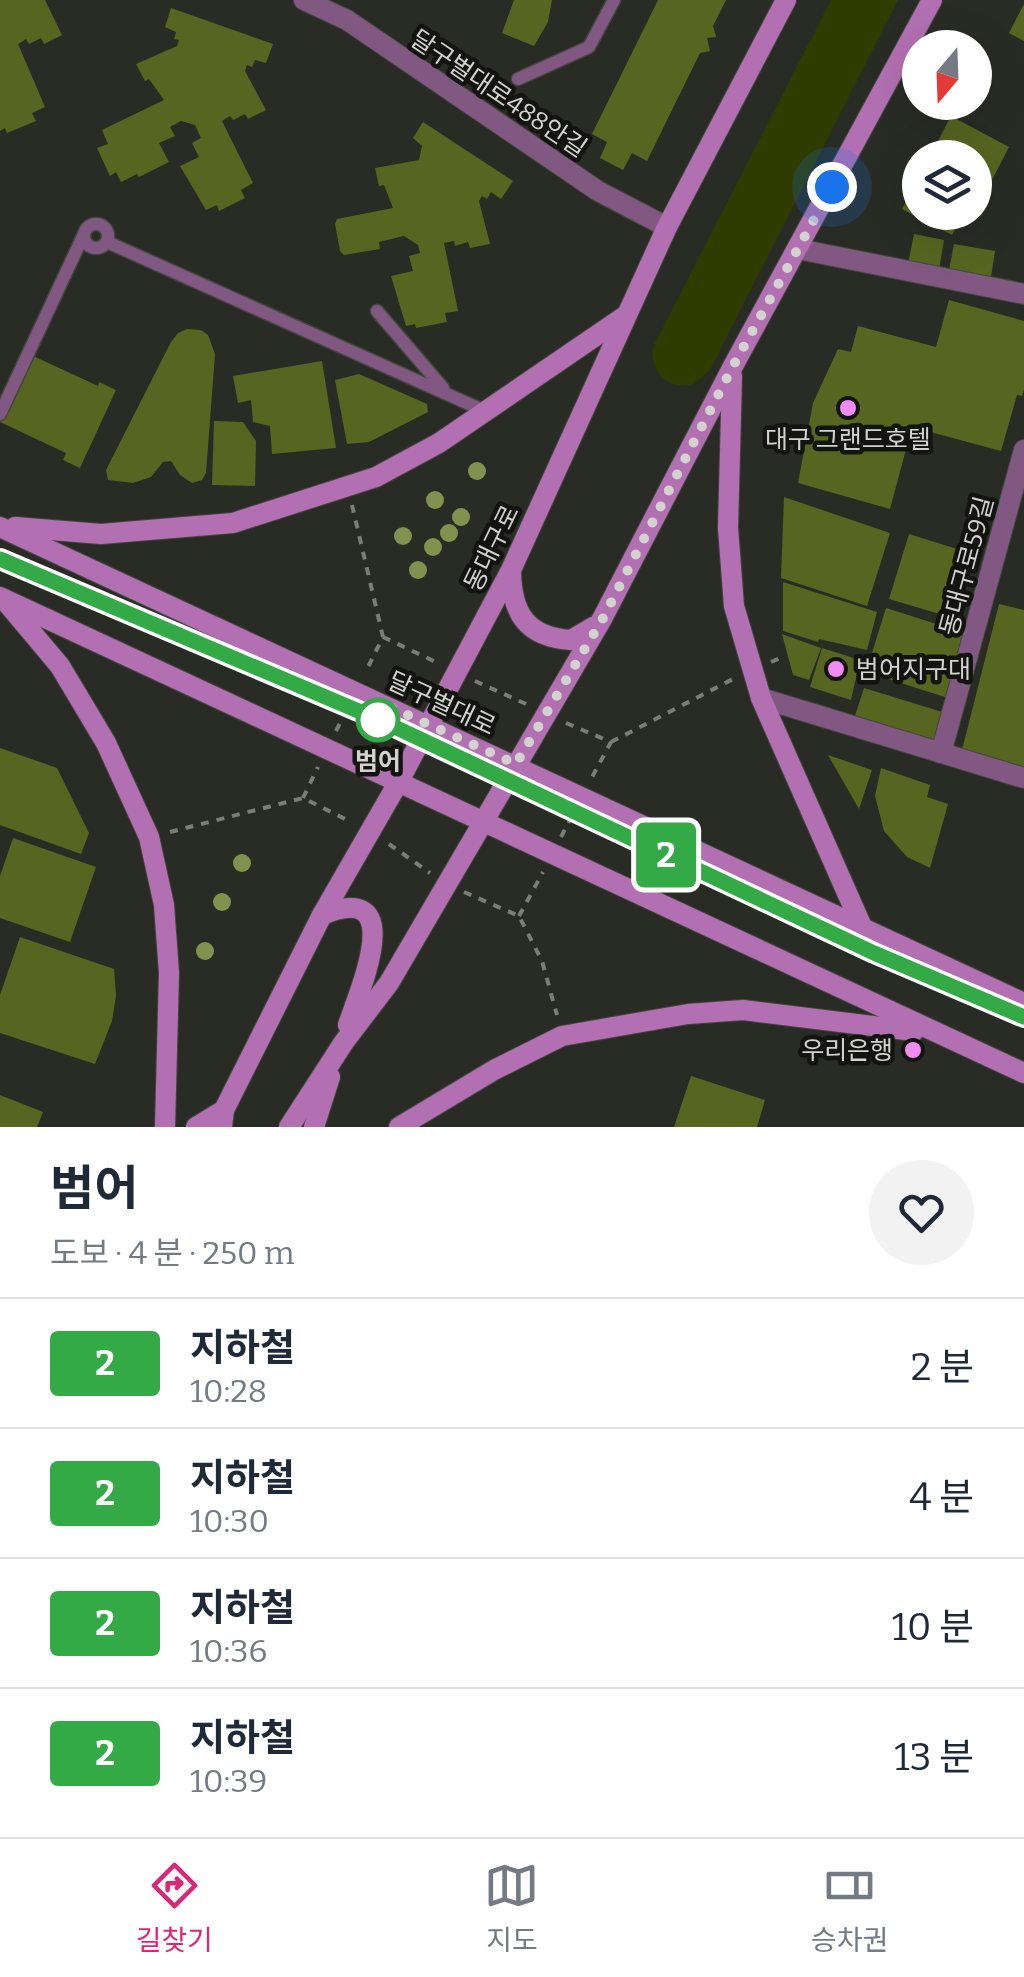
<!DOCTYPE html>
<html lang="ko">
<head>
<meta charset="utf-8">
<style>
	:root { --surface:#fff; --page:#f2f2f3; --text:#1f2937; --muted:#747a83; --line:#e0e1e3; --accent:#db2777 }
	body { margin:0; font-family:Bitter,"Noto Sans KR",serif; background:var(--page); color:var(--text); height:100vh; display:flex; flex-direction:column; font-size:38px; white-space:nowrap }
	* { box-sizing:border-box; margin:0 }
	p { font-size:32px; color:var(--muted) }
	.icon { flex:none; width:55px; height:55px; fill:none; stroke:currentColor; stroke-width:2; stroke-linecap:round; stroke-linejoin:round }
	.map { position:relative; height:1127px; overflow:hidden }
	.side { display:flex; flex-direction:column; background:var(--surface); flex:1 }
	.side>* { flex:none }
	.badge { padding:0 20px; border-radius:8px; font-size:35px; line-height:65px }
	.needle { width:65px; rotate:199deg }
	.buttons { position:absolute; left:902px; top:30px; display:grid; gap:20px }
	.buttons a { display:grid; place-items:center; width:90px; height:90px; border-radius:50%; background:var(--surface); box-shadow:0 10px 40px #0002; font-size:50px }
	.you { position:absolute; width:50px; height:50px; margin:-25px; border:8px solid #fff; border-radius:50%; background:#1a73e8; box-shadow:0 0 0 15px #1a73e833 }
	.map>.badge { position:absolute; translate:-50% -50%; box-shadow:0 0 0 5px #fff }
	.round { display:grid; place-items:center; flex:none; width:105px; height:105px; border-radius:52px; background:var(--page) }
	.head { display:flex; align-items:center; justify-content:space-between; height:170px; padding:0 50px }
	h1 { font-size:48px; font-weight:700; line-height:75px }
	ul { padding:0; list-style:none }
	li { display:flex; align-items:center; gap:30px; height:130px; padding:0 50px; border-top:2px solid var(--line) }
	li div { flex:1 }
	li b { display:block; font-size:38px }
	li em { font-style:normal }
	li .badge { min-width:110px; font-weight:700; text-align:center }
	.dock { display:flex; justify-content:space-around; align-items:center; height:140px; border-top:2px solid var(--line); background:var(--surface); font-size:28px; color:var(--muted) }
	.dock a { display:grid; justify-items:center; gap:5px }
	.dock .selected { color:var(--accent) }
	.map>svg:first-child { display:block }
	.green { fill:#303b00 }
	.building { fill:#566520 }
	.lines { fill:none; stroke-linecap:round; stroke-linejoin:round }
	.service-casing { stroke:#44473f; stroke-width:15 }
	.minor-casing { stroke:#44473f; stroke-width:22 }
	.secondary-casing { stroke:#44473f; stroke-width:22 }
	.path { stroke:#7b7d76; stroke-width:4; stroke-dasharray:8 8; stroke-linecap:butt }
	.service { stroke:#815881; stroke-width:12 }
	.minor { stroke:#815881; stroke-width:20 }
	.secondary { stroke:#b270b2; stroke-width:20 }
	.tree { fill:#80924d }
	.line-casing { stroke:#fff; stroke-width:22 }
	.line { stroke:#33aa46; stroke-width:15 }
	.walk { stroke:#d2d3ce; stroke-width:10; stroke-dasharray:0 18 }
	.poi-dot { fill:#f28af3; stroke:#131410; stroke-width:4 }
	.stop-dot { fill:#fff; stroke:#33aa46; stroke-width:5 }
	.labels { text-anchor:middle; stroke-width:9; stroke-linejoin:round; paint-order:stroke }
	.street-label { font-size:25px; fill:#d2d3ce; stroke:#131410 }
	.poi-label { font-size:25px; fill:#d2d3ce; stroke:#131410 }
	.stop-label { font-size:25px; font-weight:bold; fill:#d2d3ce; stroke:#131410 }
</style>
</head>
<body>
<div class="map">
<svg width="1024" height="1127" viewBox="0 0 1024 1127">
	<rect width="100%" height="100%" fill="#292c24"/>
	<path class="green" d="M831,0H898L710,370L694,384C667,391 648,371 654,345Z"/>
	<g class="building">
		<path d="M0,0H45L62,35L44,44L41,38L29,44L26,39L18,44L45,107L32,113L36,121L7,133L5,128L0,131Z"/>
		<path d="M514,0H552L548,22L534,46L502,33Z"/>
		<path d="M658,0H726L713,26L716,37L707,38L710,51L700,53L647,161L632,153L623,170L600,158L607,142L592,134Z"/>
		<path d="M1024,4V41L1009,33Z"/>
		<path d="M171,8L273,44L266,63L255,60L252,67L247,65L245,71L266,110L248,119L245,114L233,120L230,116L222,121L253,183L241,190L245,198L219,211L217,205L206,210L180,166L199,157L192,143L201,138L195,125L181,121L170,127L175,136L159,143L169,162L139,177L137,174L121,182L116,172L110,176L97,148L108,144L102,130L164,100L149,79L145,81L136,64L177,46L179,40L174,39L176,32L165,27Z"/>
		<path d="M951,116L1009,147L980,203L975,201V158H929Z"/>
		<path d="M423,122L513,181L501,199L491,192L487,199L482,196L479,201L490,244L470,248L468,242L455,246L454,241L444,243L458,311L445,313L447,322L416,328L415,324L406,326L391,276L413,271L409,256L420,253L418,245L404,236L379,242L380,249L344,255L340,251L335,224L337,219L393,208L384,185L379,186L375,168L419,160L422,146L413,138Z"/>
		<path d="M920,175V212H964L952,235L902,209Z"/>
		<path d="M914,234L944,240L939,270L908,264Z"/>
		<path d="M954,244L995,251L991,277L949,270Z"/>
		<path d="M949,300L1024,321V389L1022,396L1017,395L1001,451L912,427L890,509L798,483L813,403L838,349L851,352L858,326L936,347Z"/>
		<path d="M187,329L201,330L208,335L215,354L206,473L202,480L192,483L180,475L171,461L163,462L151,477L133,483L108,480L106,470L171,342L178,333Z"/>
		<path d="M31,355L98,386L99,382L116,390L80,468L63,460L66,453L0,422Z"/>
		<path d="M322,361L336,448L272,454L270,426L253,422L251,400L238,403L233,376Z"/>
		<path d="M359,374L427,404L428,412L369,442L347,444L335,380Z"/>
		<path d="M214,421L243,422L256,441L255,486L212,485Z"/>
		<path d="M784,497L890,533L867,606L781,578Z"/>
		<path d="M909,534L973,554L953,618L889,599Z"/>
		<path d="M783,582L877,612L867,650L819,639L818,642L783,631Z"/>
		<path d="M999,604L1024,610V770L961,754Z"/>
		<path d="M886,608L968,634L948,698L866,672Z"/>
		<path d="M782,634L821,648L809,680L793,675Z"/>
		<path d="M822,648L860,660L851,700L810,687Z"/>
		<path d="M864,688L949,714L938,748L853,722Z"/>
		<path d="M0,748L57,768L89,833L81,854L0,825Z"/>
		<path d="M828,755L872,770L859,809Z"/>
		<path d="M881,768L930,785L927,797L948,804L930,868L907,857L884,831L875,796Z"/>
		<path d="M13,838L96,867L70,942L0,918V876Z"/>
		<path d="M20,937L114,969L116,996L112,1021L95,1064L0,1033V995Z"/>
		<path d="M691,1076L765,1100L757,1127H674Z"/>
		<path d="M0,1095L43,1112L37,1127H0Z"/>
	</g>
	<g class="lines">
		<g class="service-casing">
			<g id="service">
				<path d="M518,79L589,47L614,0"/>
				<circle cx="96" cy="236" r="12"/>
				<path d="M107,242L487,412"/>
				<path d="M377,311L443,388"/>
				<path d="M0,414L84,234"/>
			</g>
		</g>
		<g class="minor-casing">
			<g id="minor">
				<path d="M304,0L347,20L598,191L667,227"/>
				<path d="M798,249L1024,294"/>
				<path d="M761,698L1024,778"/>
				<path d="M941,753L1024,450"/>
			</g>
		</g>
		<g class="secondary-casing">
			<g id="secondary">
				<path d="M732,376L728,528L734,606L761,698L863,929"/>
				<path d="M0,527L1024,1003"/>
				<path d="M15,527L101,534L233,523L376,477L439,443L625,316"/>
				<path d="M511,572C512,613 526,637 571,640L593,627"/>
				<path d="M0,597L1024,1073"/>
				<path d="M7,603L60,666L106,743L149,837L164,905L169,973L165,1127"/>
				<path d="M322,915C409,879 360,989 348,1025"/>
				<path d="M196,1127L224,1110"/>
				<path d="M222,1127L224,1110L322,915L398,783L511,570L667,227L786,0"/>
				<path d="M289,1127L344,1042L389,983L602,619L732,368L932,0"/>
				<path d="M314,1127L330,1077"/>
				<path d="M399,1127L494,1070L562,1036L688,1014L743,1010L914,1031"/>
			</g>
		</g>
		<g class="path">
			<path d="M352,505L383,637L365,673"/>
			<path d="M383,637L440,664"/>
			<path d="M771,662L783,657"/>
			<path d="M475,681L526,704"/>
			<path d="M566,723L611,742L591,779"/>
			<path d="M336,731L347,709"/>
			<path d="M611,742L735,678"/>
			<path d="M303,798L318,767"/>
			<path d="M170,832L303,798L351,822"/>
			<path d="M561,837L573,814"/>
			<path d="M389,844L430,873"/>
			<path d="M464,892L519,916L542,961L557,1015"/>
			<path d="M519,916L543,872"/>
		</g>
		<use href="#service" class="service"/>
		<use href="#minor" class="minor"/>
		<use href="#secondary" class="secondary"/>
	</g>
	<g class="tree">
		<circle cx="477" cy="471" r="9"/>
		<circle cx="435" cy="500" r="9"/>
		<circle cx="461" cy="517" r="9"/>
		<circle cx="449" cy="533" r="9"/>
		<circle cx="403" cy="536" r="9"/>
		<circle cx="433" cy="547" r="9"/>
		<circle cx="418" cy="570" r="9"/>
		<circle cx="242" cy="863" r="9"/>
		<circle cx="222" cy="902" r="9"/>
		<circle cx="205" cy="951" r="9"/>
	</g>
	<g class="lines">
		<g class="line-casing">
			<path id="line" d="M0,559L382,721L874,953L1024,1017"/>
		</g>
		<use href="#line" class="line"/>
		<path class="walk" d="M378,720L392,708L516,764L602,620L732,368L832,187"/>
	</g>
	<g class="poi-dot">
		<circle cx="848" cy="408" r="10"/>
		<circle cx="836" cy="669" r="10"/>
		<circle cx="913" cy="1050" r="10"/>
	</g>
	<circle class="stop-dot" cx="378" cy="720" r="20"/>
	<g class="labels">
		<g class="street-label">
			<text transform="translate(499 93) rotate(34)" y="9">달구벌대로488안길</text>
			<text transform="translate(491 548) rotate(-64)" y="9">동대구로</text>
			<text transform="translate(966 566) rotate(-75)" y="9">동대구로59길</text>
			<text transform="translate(442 703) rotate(25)" y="9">달구벌대로</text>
		</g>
		<g class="poi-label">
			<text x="848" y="448">대구 그랜드호텔</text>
			<text x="856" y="678" text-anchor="start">범어지구대</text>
			<text x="893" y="1059" text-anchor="end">우리은행</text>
		</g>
		<g class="stop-label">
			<text x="378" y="770">범어</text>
		</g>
	</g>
</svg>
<div class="buttons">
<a><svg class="needle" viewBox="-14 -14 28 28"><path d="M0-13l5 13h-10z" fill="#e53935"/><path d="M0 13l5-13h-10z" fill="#747a83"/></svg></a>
<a><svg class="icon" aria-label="layers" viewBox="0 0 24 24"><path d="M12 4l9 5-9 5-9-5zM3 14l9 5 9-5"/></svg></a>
</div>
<div class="you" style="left:832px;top:187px"></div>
<b class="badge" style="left:666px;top:855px;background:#33aa46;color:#fff">2</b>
</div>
<section class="side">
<div class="head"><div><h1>범어</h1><p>도보 · 4 분 · 250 m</p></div><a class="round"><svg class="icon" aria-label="heart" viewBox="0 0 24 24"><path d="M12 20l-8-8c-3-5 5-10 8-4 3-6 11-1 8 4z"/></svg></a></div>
<ul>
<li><span class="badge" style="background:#33aa46;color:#fff">2</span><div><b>지하철</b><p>10:28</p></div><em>2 분</em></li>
<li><span class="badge" style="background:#33aa46;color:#fff">2</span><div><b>지하철</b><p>10:30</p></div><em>4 분</em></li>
<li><span class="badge" style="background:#33aa46;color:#fff">2</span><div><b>지하철</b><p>10:36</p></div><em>10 분</em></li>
<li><span class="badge" style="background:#33aa46;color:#fff">2</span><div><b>지하철</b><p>10:39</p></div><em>13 분</em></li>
</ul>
</section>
<nav class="dock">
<a class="selected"><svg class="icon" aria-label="directions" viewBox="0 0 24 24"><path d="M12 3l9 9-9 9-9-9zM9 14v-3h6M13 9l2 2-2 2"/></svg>길찾기</a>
<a><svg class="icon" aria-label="map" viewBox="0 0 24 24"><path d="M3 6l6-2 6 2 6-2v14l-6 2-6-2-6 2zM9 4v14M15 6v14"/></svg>지도</a>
<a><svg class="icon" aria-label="tickets" viewBox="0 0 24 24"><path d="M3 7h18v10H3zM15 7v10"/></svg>승차권</a>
</nav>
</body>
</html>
